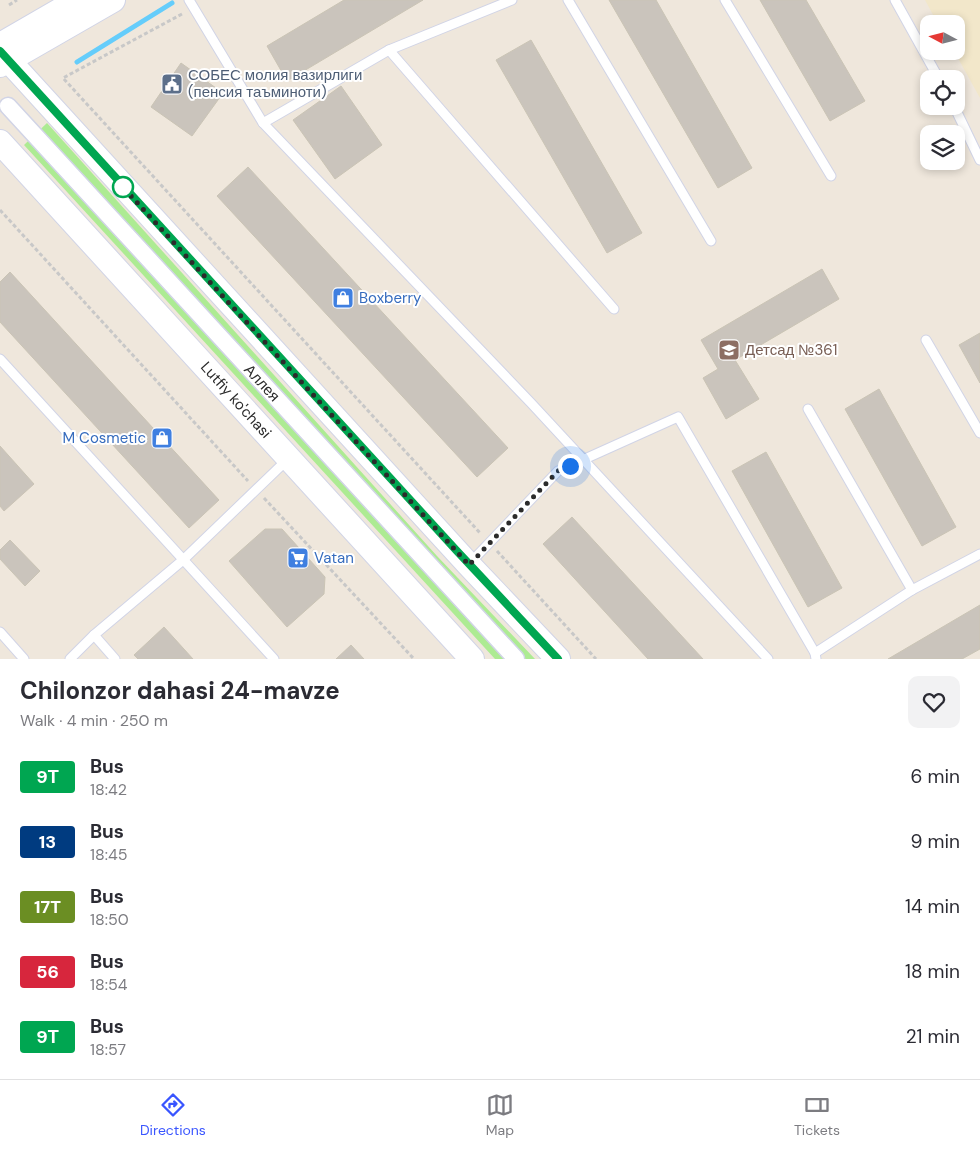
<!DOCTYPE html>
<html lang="en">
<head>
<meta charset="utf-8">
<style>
	:root { --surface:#fff; --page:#f2f2f3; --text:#2b2b33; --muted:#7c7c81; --line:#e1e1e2; --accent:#3955ff }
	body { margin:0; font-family:"DM Sans",sans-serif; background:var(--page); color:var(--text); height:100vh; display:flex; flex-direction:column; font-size:19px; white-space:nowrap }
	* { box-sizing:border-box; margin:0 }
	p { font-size:16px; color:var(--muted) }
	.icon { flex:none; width:28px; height:28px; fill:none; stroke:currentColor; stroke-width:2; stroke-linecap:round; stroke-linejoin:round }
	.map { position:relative; height:659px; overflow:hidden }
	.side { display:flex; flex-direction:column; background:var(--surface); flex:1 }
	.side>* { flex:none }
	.badge { padding:0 10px; border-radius:4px; font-size:18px; line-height:32px }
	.needle { width:32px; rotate:277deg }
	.tools { position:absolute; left:920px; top:15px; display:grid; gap:10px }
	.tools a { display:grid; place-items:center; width:45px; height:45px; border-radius:10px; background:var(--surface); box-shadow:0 2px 8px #0003; font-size:25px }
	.you { position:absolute; width:25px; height:25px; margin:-12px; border:4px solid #fff; border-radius:50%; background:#1a73e8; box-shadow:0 0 0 8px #1a73e833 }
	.map>.badge { position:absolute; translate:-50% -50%; box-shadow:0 0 0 2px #fff }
	.round { display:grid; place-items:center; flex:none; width:52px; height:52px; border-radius:10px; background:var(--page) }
	.head { display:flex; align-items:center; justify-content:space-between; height:85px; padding:0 20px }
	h1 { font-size:24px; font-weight:700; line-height:38px }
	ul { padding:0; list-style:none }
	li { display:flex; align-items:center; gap:15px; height:65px; padding:0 20px }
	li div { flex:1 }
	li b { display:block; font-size:19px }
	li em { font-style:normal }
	li .badge { min-width:55px; font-weight:700; text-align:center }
	.tabs { display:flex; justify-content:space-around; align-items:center; height:70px; border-top:1px solid var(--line); background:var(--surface); font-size:14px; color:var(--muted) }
	.tabs a { display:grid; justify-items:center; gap:2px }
	.tabs .selected { color:var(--accent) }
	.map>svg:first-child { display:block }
	.education { fill:#f2e7ca }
	.green { fill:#adeb93 }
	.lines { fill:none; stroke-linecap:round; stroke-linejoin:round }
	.stream { stroke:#65cdfb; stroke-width:5 }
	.building { fill:#cac4bc; stroke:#cac4b5 }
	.lane-casing { stroke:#d1d4e6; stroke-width:11 }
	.street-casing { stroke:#d1d4e6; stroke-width:19 }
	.secondary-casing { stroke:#d1d4e6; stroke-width:26 }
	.path { stroke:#c8c8c8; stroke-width:3; stroke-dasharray:4 2.5; stroke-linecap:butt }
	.lane { stroke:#fff; stroke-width:9 }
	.street { stroke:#fff; stroke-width:16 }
	.secondary { stroke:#fff; stroke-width:24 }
	.line-casing { stroke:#fff; stroke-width:11 }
	.line { stroke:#00a651; stroke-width:8 }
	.walk { stroke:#2b2b2b; stroke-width:5; stroke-dasharray:0 9 }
	.stop-dot { fill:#fff; stroke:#00a651; stroke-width:2.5 }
	.labels { text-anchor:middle; stroke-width:4; stroke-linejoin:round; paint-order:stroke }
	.service-label { font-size:15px; fill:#4e5e75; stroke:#fff; text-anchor:start }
	.shop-label { font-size:15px; fill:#366cbe; stroke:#fff; text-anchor:start }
	.education-label { font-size:15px; fill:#785e54; stroke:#fff; text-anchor:start }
	.street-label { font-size:15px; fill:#2b2b2b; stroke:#fff }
</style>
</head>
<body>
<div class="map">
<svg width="980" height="659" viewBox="0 0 980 659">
	<rect width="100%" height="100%" fill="#efe7dc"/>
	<path class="education" d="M925,0H980V98L954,51H956V24H938Z"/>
	<path class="green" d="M47,123L437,556L535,659H495L24,145Z"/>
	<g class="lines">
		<path class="stream" d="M77,62L172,3"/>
	</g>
	<g class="building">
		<path d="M344,0H423L287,81L267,46Z"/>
		<path d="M609,0H656L752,168L718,188Z"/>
		<path d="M760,0H806L865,101L830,121Z"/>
		<path d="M531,40L642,233L607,253L496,60Z"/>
		<path d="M181,63L223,93L192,136L151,107Z"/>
		<path d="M341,86L382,145L335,179L293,120Z"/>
		<path d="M248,167L508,448L477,477L217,196Z"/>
		<path d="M822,269L839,299L735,360L759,399L726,419L703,378L718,369L701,340Z"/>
		<path d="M10,272L219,500L189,528L0,322V282Z"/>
		<path d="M980,333V383L959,345Z"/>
		<path d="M879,389L956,527L922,546L845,409Z"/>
		<path d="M0,446L34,484L4,511L0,506Z"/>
		<path d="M766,452L842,588L808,607L732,471Z"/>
		<path d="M572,517L703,659H648L543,544Z"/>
		<path d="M265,529H282L325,577L324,594L287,627L229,561Z"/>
		<path d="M10,540L40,571L25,586L0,559V550Z"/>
		<path d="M980,605V649L962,659H888Z"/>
		<path d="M164,627L193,659H138L134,655Z"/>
		<path d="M351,645L364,659H336Z"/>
	</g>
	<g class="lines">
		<g class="lane-casing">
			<g id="lane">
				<path d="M189,0L263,123"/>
				<path d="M512,0L389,50L263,123L531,403L768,659"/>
				<path d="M568,0L711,241"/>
				<path d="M725,0L831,176"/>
				<path d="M895,0L939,79"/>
				<path d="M389,50L614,309"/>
				<path d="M954,106L980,160"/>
				<path d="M926,340L980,433"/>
				<path d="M0,359L274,659"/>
				<path d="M808,409L912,590"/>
				<path d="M470,563L558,471L678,417L815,653"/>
				<path d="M0,632L24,659"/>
				<path d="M94,635L115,659"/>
				<path d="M70,659L94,635L183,560L289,458"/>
				<path d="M816,659L815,653L912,590L980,554"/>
			</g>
		</g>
		<g class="street-casing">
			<path id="street" d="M8,106L516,659"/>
		</g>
		<g class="secondary-casing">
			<g id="secondary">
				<path d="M0,45L78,0"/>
				<path d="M0,51L469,565L558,659"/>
				<path d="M0,65L113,0"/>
				<path d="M0,142L472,659"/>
			</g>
		</g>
		<g class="path">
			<path d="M9,5L17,0"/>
			<path d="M182,14L63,78L481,534"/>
			<path d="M0,210L248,481"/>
			<path d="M264,498L414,659"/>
			<path d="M497,551L596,659"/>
		</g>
		<use href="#lane" class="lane"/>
		<use href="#street" class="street"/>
		<use href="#secondary" class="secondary"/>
	</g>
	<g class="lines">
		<g class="line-casing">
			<path id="line" d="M0,51L456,550L558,659"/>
		</g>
		<use href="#line" class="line"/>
		<path class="walk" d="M123,187L121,185L469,565L558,471L570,466"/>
	</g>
	<defs>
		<g id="civic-square" transform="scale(1.125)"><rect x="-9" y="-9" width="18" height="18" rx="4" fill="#5c6f8a" stroke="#fff"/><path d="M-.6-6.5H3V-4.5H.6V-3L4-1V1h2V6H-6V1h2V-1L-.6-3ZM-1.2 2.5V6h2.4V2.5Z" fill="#fff"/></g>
		<g id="shop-square" transform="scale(1.125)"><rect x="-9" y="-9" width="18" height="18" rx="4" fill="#3f7fe0" stroke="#fff"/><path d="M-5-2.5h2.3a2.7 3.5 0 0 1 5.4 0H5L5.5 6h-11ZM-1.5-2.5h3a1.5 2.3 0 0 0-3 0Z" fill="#fff"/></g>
		<g id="school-square" transform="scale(1.125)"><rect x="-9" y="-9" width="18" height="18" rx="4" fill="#8d6e63" stroke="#fff"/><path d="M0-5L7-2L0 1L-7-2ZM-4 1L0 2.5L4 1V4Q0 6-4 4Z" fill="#fff"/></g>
		<g id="supermarket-square" transform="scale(1.125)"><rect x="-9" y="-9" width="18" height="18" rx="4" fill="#3f7fe0" stroke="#fff"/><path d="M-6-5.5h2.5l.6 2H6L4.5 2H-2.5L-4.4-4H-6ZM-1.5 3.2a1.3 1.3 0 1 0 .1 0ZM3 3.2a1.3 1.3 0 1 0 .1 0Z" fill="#fff"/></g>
	</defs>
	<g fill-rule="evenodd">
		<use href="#civic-square" x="172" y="84"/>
		<use href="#shop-square" x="343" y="298"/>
		<use href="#school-square" x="729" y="350"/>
		<use href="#shop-square" x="162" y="438"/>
		<use href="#supermarket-square" x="298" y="558"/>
	</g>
	<circle class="stop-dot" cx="123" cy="187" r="10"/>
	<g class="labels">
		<g class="service-label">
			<text x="188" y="80">СОБЕС молия вазирлиги<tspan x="188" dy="17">(пенсия таъминоти)</tspan></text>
		</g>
		<g class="shop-label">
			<text x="359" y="303">Boxberry</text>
			<text x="146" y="443" text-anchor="end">M Cosmetic</text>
			<text x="314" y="563">Vatan</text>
		</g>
		<g class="education-label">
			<text x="745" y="355">Детсад №361</text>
		</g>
		<g class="street-label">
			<text transform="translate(262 383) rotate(47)" y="5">Аллея</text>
			<text transform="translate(236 400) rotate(48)" y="5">Lutfiy ko'chasi</text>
		</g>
	</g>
</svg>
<div class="tools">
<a><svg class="needle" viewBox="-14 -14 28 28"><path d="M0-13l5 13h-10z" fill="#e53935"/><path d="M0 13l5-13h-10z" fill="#7c7c81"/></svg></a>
<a><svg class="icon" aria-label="locate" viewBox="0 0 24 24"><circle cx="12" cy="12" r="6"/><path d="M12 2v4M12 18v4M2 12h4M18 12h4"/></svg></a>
<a><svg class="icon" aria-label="layers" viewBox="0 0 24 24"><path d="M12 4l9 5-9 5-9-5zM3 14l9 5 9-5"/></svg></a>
</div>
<div class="you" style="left:570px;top:466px"></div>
</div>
<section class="side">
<div class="head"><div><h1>Chilonzor dahasi 24-mavze</h1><p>Walk · 4 min · 250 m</p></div><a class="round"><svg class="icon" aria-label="heart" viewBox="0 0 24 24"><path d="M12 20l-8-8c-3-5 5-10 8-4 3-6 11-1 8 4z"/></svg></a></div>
<ul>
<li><span class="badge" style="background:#00a651;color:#fff">9Т</span><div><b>Bus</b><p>18:42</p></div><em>6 min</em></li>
<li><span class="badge" style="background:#003b80;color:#fff">13</span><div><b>Bus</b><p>18:45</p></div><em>9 min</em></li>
<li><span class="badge" style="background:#6b8e23;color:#fff">17T</span><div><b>Bus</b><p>18:50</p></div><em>14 min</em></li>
<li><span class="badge" style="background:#d7263d;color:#fff">56</span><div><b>Bus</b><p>18:54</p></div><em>18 min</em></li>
<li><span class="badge" style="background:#00a651;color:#fff">9Т</span><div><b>Bus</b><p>18:57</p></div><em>21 min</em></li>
</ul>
</section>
<nav class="tabs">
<a class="selected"><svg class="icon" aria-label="directions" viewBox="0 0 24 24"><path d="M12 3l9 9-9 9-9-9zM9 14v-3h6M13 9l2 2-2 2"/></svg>Directions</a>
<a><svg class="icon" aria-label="map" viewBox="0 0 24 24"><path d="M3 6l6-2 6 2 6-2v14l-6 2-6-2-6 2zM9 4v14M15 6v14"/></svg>Map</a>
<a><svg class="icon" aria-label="tickets" viewBox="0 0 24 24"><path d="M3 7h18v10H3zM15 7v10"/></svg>Tickets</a>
</nav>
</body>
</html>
